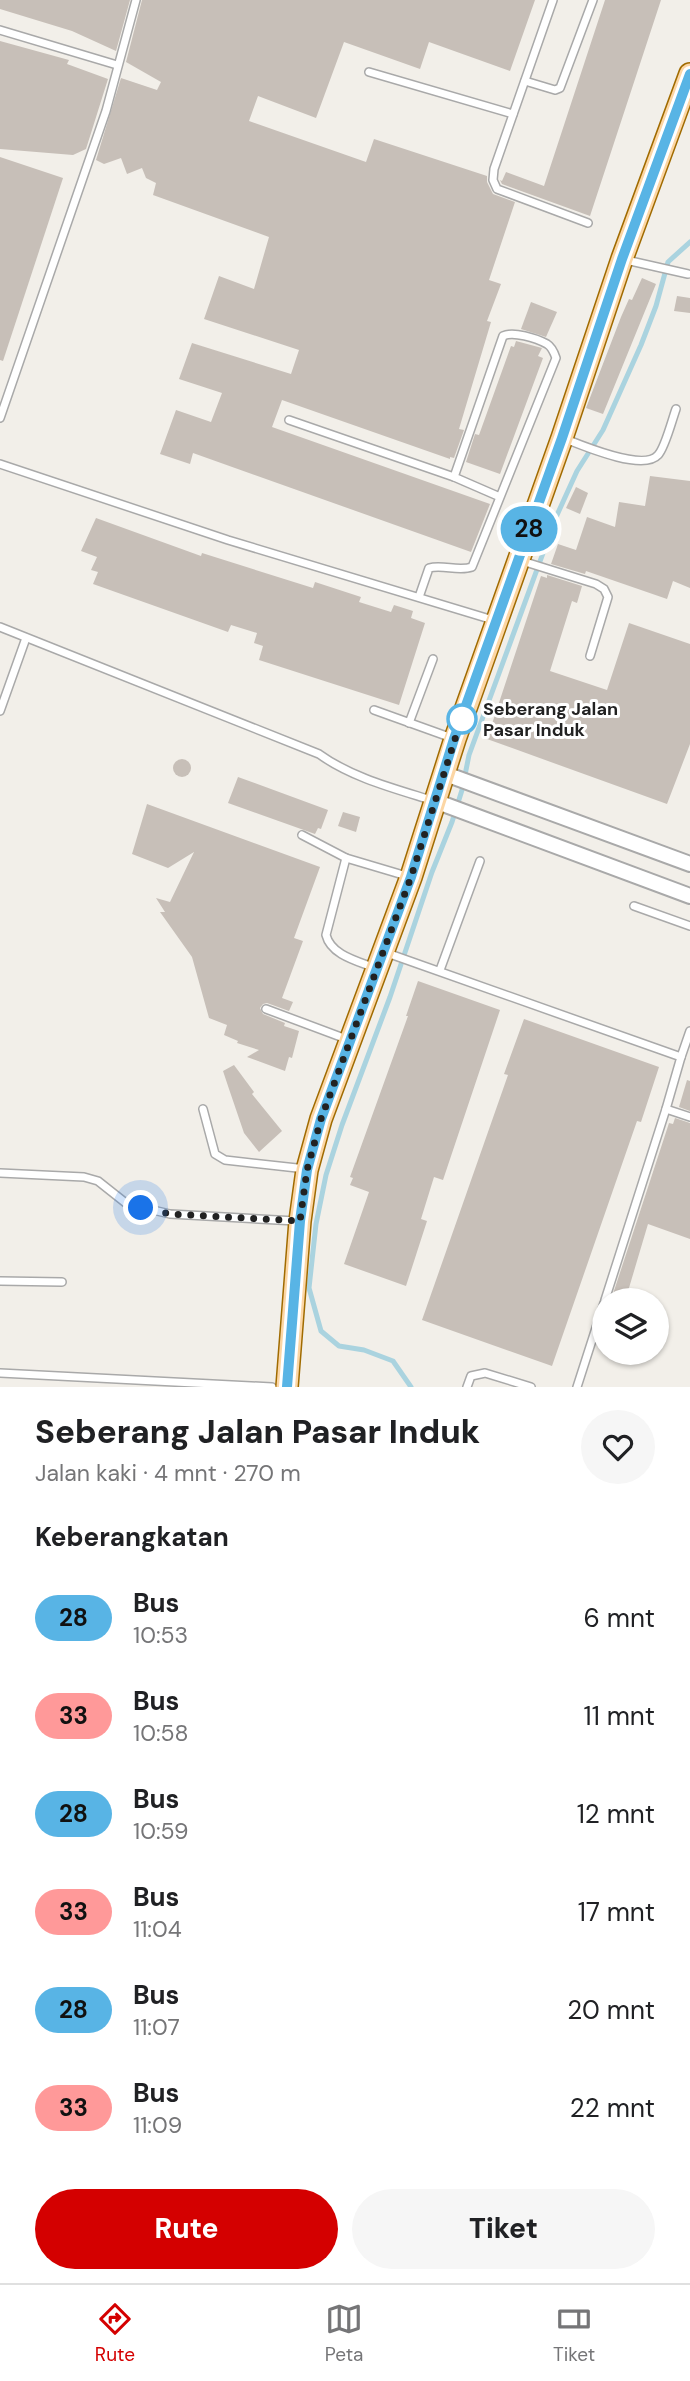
<!DOCTYPE html>
<html lang="id">
<head>
<meta charset="utf-8">
<style>
	:root { --surface:#fff; --page:#f6f6f6; --text:#202124; --muted:#757577; --line:#e0e0e0; --accent:#d40000 }
	body { margin:0; font-family:"DM Sans",sans-serif; background:var(--page); color:var(--text); height:100vh; display:flex; flex-direction:column; font-size:26px; white-space:nowrap }
	* { box-sizing:border-box; margin:0 }
	p { font-size:23px; color:var(--muted) }
	.icon { flex:none; width:38px; height:38px; fill:none; stroke:currentColor; stroke-width:2; stroke-linecap:round; stroke-linejoin:round }
	.map { position:relative; height:1387px; overflow:hidden }
	.drawer { display:flex; flex-direction:column; background:var(--surface); flex:1 }
	.drawer>* { flex:none }
	.badge { padding:0 14px; border-radius:23px; font-size:24px; line-height:46px }
	.buttons { position:absolute; left:592px; top:1288px; display:grid; gap:14px }
	.buttons a { display:grid; place-items:center; width:77px; height:77px; border-radius:50%; background:var(--surface); box-shadow:0 2px 5px #0004; font-size:35px }
	.you { position:absolute; width:35px; height:35px; margin:-18px; border:5px solid #fff; border-radius:50%; background:#1a73e8; box-shadow:0 0 0 10px #1a73e833 }
	.map>.badge { position:absolute; translate:-50% -50%; box-shadow:0 0 0 4px #fff }
	h2 { padding:0 35px; font-size:26px; line-height:63px }
	.round { display:grid; place-items:center; flex:none; width:74px; height:74px; border-radius:37px; background:var(--page) }
	.overview { display:flex; align-items:center; justify-content:space-between; height:119px; padding:0 35px }
	h1 { font-size:33px; font-weight:800; line-height:52px }
	.primary-button { display:flex; gap:14px; margin-top:auto; padding:14px 35px }
	.primary-button a { flex:1; height:80px; border-radius:42px; background:var(--accent); color:#fff; font-size:28px; font-weight:800; line-height:80px; text-align:center }
	.primary-button a+a { background:var(--page); color:var(--text) }
	ul { padding:0; list-style:none }
	li { display:flex; align-items:center; gap:21px; height:98px; padding:0 35px }
	li div { flex:1 }
	li b { display:block; font-size:26px }
	li em { font-style:normal }
	li .badge { min-width:77px; font-weight:700; text-align:center }
	.tabs { display:flex; justify-content:space-around; align-items:center; height:98px; border-top:2px solid var(--line); background:var(--surface); font-size:19px; color:var(--muted) }
	.tabs a { display:grid; justify-items:center; gap:4px }
	.tabs .on { color:var(--accent) }
	.map>svg:first-child { display:block }
	.lines { fill:none; stroke-linecap:round; stroke-linejoin:round }
	.stream { stroke:#aad3df; stroke-width:5 }
	.building { fill:#c7bfb8 }
	.lane-casing { stroke:#a9a9a9; stroke-width:10 }
	.street-casing { stroke:#a9a9a9; stroke-width:18 }
	.primary-casing { stroke:#a06b00; stroke-width:24 }
	.lane { stroke:#fff; stroke-width:7 }
	.street { stroke:#fff; stroke-width:14 }
	.primary { stroke:#fcd6a4; stroke-width:21 }
	.line-casing { stroke:#fff; stroke-width:16 }
	.line { stroke:#58b4e5; stroke-width:10 }
	.walk { stroke:#222; stroke-width:7; stroke-dasharray:0 12.6 }
	.stop-dot { fill:#fff; stroke:#58b4e5; stroke-width:3.5 }
	.labels { text-anchor:middle; stroke-width:6; stroke-linejoin:round; paint-order:stroke }
	.stop-label { font-size:18px; font-weight:bold; fill:#222; stroke:#fff; text-anchor:start }
</style>
</head>
<body>
<div class="map">
<svg width="690" height="1387" viewBox="0 0 690 1387">
	<rect width="100%" height="100%" fill="#f2efe9"/>
	<g class="lines">
		<path class="stream" d="M411,1387L393,1361L364,1350L339,1346L321,1331L309,1288L316,1224L326,1175L342,1125L390,997L432,872L452,822L462,790L469,755L557,515L577,471L603,430L641,345L656,306L668,262L690,242"/>
	</g>
	<g class="building">
		<path d="M0,0H130L116,51L72,31L0,9Z"/>
		<path d="M142,0H535L510,71L429,42L420,69L344,42L316,118L258,96L249,121L366,162L374,139L487,176V182L493,194L515,202L489,280L501,284L487,321L491,322L459,429L464,430L454,458L450,457V459L282,400L272,427L490,504L471,552L193,453L190,464L160,454L176,410L211,422L222,393L179,379L192,343L291,374L299,350L204,319L219,276L254,289L269,237L153,195L156,183L146,178L142,168L127,174L121,158L104,164L96,160L121,78L157,90L161,82L126,62Z"/>
		<path d="M605,0H661L590,216L502,184L500,180L502,181L506,172L544,186Z"/>
		<path d="M0,41L69,60L67,64L108,79L86,149L73,155L0,149Z"/>
		<path d="M0,157L63,178L3,361L0,360Z"/>
		<path d="M642,278L656,284L603,414L586,408L621,317L629,299L632,300Z"/>
		<path d="M677,296L690,298V313L674,311Z"/>
		<path d="M531,302L557,312L546,337L521,329Z"/>
		<path d="M516,341L542,348L538,356L543,358L500,474L466,462L475,434L479,435L511,346L514,347Z"/>
		<path d="M650,476L690,481V588L673,581L667,599L586,571L585,574L551,564L558,544L576,550L587,517L615,527L619,502L645,506Z"/>
		<path d="M576,487L588,493L580,514L566,508Z"/>
		<path d="M96,518L201,556L202,553L313,588L315,582L361,597L359,602L391,612L394,605L413,611L411,618L425,623L399,705L259,660L263,646L254,643L257,633L231,625L228,632L93,584L98,572L91,570L97,557L81,551Z"/>
		<path d="M547,575L582,586L577,603L572,601L550,671L607,690L629,623L690,644V744L667,804L487,739L541,576L547,578Z"/>
		<circle cx="182" cy="768" r="9"/>
		<path d="M238,777L328,810L321,829L318,828L315,834L228,803Z"/>
		<path d="M147,804L320,867L294,938L303,941L282,998L293,1002L289,1011L267,1003L263,1004L260,1008L263,1014L285,1023L284,1026L299,1031L292,1058L289,1057L285,1071L247,1057L259,1050L237,1043L238,1041L224,1035L227,1025L209,1018L192,957L160,912H165L156,898L170,902L194,852L168,868L132,854Z"/>
		<path d="M343,812L360,817L356,832L338,826Z"/>
		<path d="M418,981L500,1010L443,1180L434,1177L421,1219L427,1221L406,1286L344,1264L369,1192L350,1185L353,1178L350,1177L408,1016H406Z"/>
		<path d="M524,1019L659,1067L641,1122L637,1121L552,1366L422,1320L508,1075L504,1074Z"/>
		<path d="M234,1065L254,1092L252,1094L282,1131L259,1152L244,1133L229,1089L223,1071Z"/>
		<path d="M687,1080L690,1081V1111L679,1107Z"/>
		<path d="M675,1118L690,1123V1239L648,1224L626,1298L613,1294L669,1123L673,1124Z"/>
	</g>
	<g class="lines">
		<g class="lane-casing">
			<g id="lane">
				<path d="M553,0L494,169L493,180L497,189L588,223"/>
				<path d="M0,30L117,65"/>
				<path d="M369,72L513,114"/>
				<path d="M525,81L555,90L560,88L593,0"/>
				<path d="M626,260L688,274"/>
				<path d="M0,418L106,111L136,0"/>
				<path d="M289,420L454,477"/>
				<path d="M563,438C581,445 643,472 658,455C665,448 672,420 676,409"/>
				<path d="M0,464L228,540L493,620"/>
				<path d="M522,561L596,584L604,589L608,597L590,656"/>
				<path d="M419,597L429,568C443,564 458,572 472,567L556,358C554,352 552,347 547,344C536,338 513,331 503,336L454,477L500,497"/>
				<path d="M0,627L319,754C352,778 396,789 434,801"/>
				<path d="M374,710L452,738"/>
				<path d="M0,711L26,638"/>
				<path d="M409,723L433,659"/>
				<path d="M302,835L346,858L326,935C331,955 357,961 375,968"/>
				<path d="M346,858L410,877"/>
				<path d="M634,906L690,926"/>
				<path d="M387,953L681,1057L666,1109L605,1300"/>
				<path d="M440,970L480,861"/>
				<path d="M266,1009L349,1040"/>
				<path d="M681,1057L690,1031"/>
				<path d="M203,1109L215,1154L225,1160L306,1169"/>
				<path d="M666,1109L690,1117"/>
				<path d="M0,1173L84,1177L98,1181L127,1204L170,1214L296,1221"/>
				<path d="M0,1281L62,1282"/>
				<path d="M0,1373L272,1387"/>
				<path d="M467,1387L471,1376L485,1373L531,1387"/>
				<path d="M577,1387L604,1303"/>
			</g>
		</g>
		<g class="street-casing">
			<g id="street">
				<path d="M443,773L690,864"/>
				<path d="M435,801L690,896"/>
			</g>
		</g>
		<g class="primary-casing">
			<path id="primary" d="M287,1387L300,1221L307,1170L321,1119L411,877L455,739L562,438L622,259L690,74"/>
		</g>
		<use href="#lane" class="lane"/>
		<use href="#street" class="street"/>
		<use href="#primary" class="primary"/>
	</g>
	<g class="lines">
		<g class="line-casing">
			<path id="line" d="M287,1387L300,1221L307,1170L321,1119L411,877L454,739L562,438L622,259L690,74"/>
		</g>
		<use href="#line" class="line"/>
		<path class="walk" d="M141,1208L170,1214L300,1221L307,1170L321,1119L411,877L463,714L462,719"/>
	</g>
	<circle class="stop-dot" cx="462" cy="719" r="14"/>
	<g class="labels">
		<g class="stop-label">
			<text x="483" y="715">Seberang Jalan<tspan x="483" dy="21">Pasar Induk</tspan></text>
		</g>
	</g>
</svg>
<div class="buttons">
<a><svg class="icon" aria-label="layers" viewBox="0 0 24 24"><path d="M12 4l9 5-9 5-9-5zM3 14l9 5 9-5"/></svg></a>
</div>
<div class="you" style="left:141px;top:1208px"></div>
<b class="badge" style="left:529px;top:529px;background:#58b4e5;color:#111">28</b>
</div>
<section class="drawer">
<div class="overview"><div><h1>Seberang Jalan Pasar Induk</h1><p>Jalan kaki · 4 mnt · 270 m</p></div><a class="round"><svg class="icon" aria-label="heart" viewBox="0 0 24 24"><path d="M12 20l-8-8c-3-5 5-10 8-4 3-6 11-1 8 4z"/></svg></a></div>
<h2>Keberangkatan</h2>
<ul>
<li><span class="badge" style="background:#58b4e5;color:#111">28</span><div><b>Bus</b><p>10:53</p></div><em>6 mnt</em></li>
<li><span class="badge" style="background:#f99;color:#111">33</span><div><b>Bus</b><p>10:58</p></div><em>11 mnt</em></li>
<li><span class="badge" style="background:#58b4e5;color:#111">28</span><div><b>Bus</b><p>10:59</p></div><em>12 mnt</em></li>
<li><span class="badge" style="background:#f99;color:#111">33</span><div><b>Bus</b><p>11:04</p></div><em>17 mnt</em></li>
<li><span class="badge" style="background:#58b4e5;color:#111">28</span><div><b>Bus</b><p>11:07</p></div><em>20 mnt</em></li>
<li><span class="badge" style="background:#f99;color:#111">33</span><div><b>Bus</b><p>11:09</p></div><em>22 mnt</em></li>
</ul>
<div class="primary-button"><a>Rute</a><a>Tiket</a></div>
</section>
<nav class="tabs">
<a class="on"><svg class="icon" aria-label="directions" viewBox="0 0 24 24"><path d="M12 3l9 9-9 9-9-9zM9 14v-3h6M13 9l2 2-2 2"/></svg>Rute</a>
<a><svg class="icon" aria-label="map" viewBox="0 0 24 24"><path d="M3 6l6-2 6 2 6-2v14l-6 2-6-2-6 2zM9 4v14M15 6v14"/></svg>Peta</a>
<a><svg class="icon" aria-label="tickets" viewBox="0 0 24 24"><path d="M3 7h18v10H3zM15 7v10"/></svg>Tiket</a>
</nav>
</body>
</html>
